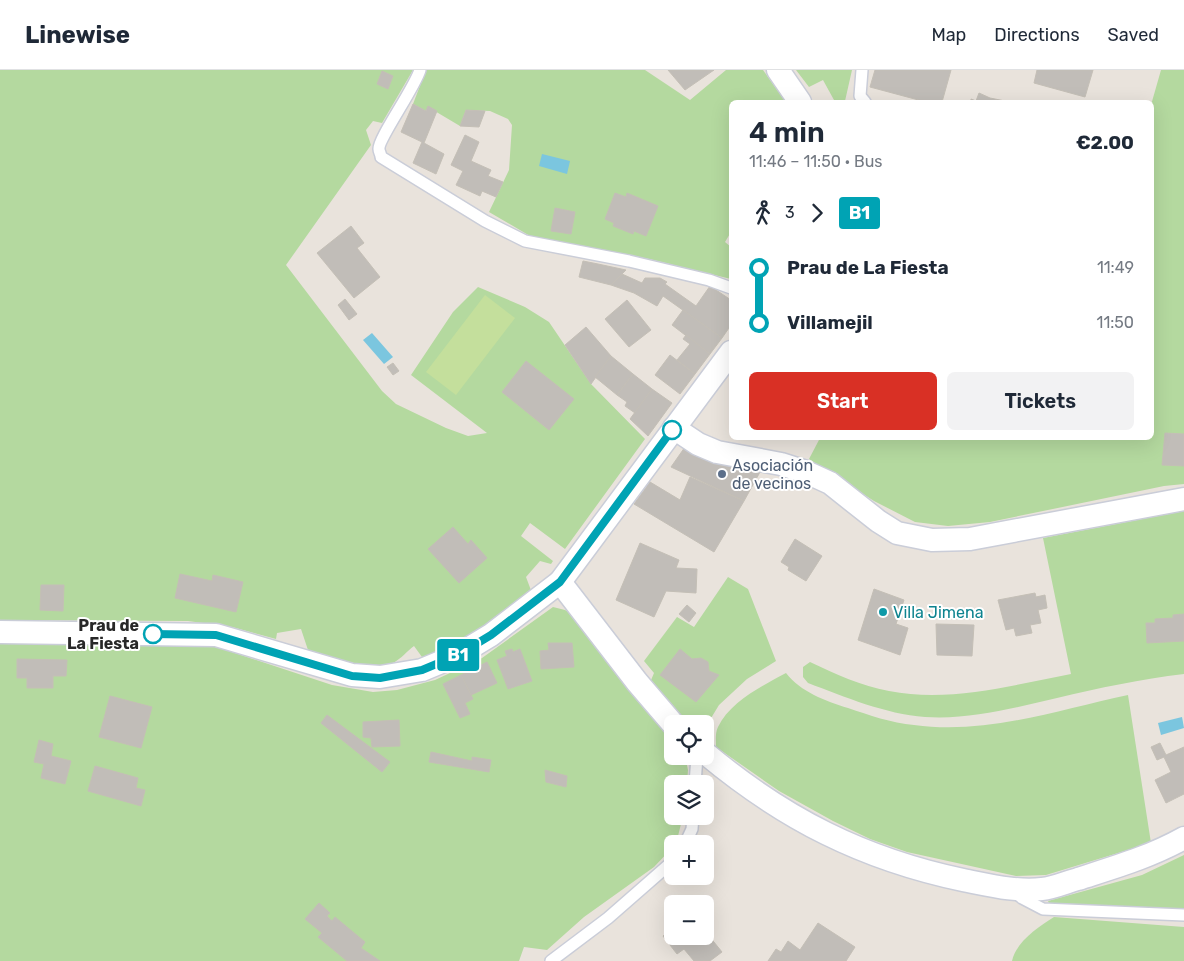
<!DOCTYPE html>
<html lang="en">
<head>
<meta charset="utf-8">
<style>
	:root { --surface:#fff; --page:#f2f2f3; --text:#1f2937; --muted:#747a83; --line:#e0e1e3; --accent:#d93025 }
	body { margin:0; font-family:Rubik,sans-serif; background:var(--page); color:var(--text); height:100vh; display:flex; flex-direction:column; font-size:19px; white-space:nowrap }
	* { box-sizing:border-box; margin:0 }
	p { font-size:16px; color:var(--muted) }
	.icon { flex:none; width:28px; height:28px; fill:none; stroke:currentColor; stroke-width:2; stroke-linecap:round; stroke-linejoin:round }
	.map { position:relative; flex:1; overflow:hidden }
	.panel { position:absolute; left:729px; top:30px; width:425px; height:340px; display:flex; flex-direction:column; background:var(--surface); border-radius:8px; box-shadow:0 5px 20px #0002 }
	.panel>* { flex:none }
	.badge { padding:0 10px; border-radius:4px; font-size:18px; line-height:32px }
	.fabs { position:absolute; left:664px; top:645px; display:grid; gap:10px }
	.fabs a { display:grid; place-items:center; width:50px; height:50px; border-radius:8px; background:var(--surface); box-shadow:0 5px 20px #0002; font-size:25px }
	.map>.badge { position:absolute; translate:-50% -50%; box-shadow:0 0 0 2px #fff }
	.legs { display:flex; align-items:center; gap:8px; height:55px; padding:0 20px; font-size:16px }
	.legs p { margin-inline-start:auto }
	.head { display:flex; align-items:center; justify-content:space-between; height:85px; padding:0 20px }
	h1 { font-size:28px; font-weight:600; line-height:38px }
	.action { display:flex; gap:10px; margin-top:auto; padding:10px 20px }
	.action a { flex:1; height:58px; border-radius:8px; background:var(--accent); color:#fff; font-size:20px; font-weight:600; line-height:58px; text-align:center }
	.action a+a { background:var(--page); color:var(--text) }
	ul { padding:0 20px; list-style:none }
	li { display:flex; align-items:center; gap:18px; height:55px; font-size:19px }
	li i { display:grid; place-items:center; width:8px; height:100%; margin:0 6px; background:currentColor }
	li i::after { content:''; width:12px; height:12px; margin:-6px; border:4px solid; border-radius:50%; background:var(--surface) }
	li p { margin-inline-start:auto }
	li:first-child i { background:linear-gradient(#0000 50%,currentColor 0) }
	li:last-child i { background:linear-gradient(currentColor 50%,#0000 0) }
	header { display:flex; align-items:center; gap:30px; box-sizing:border-box; height:70px; padding:0 25px; background:var(--surface); border-bottom:1px solid var(--line) }
	header strong { font-size:24px }
	nav { display:flex; gap:28px; margin-inline-start:auto; font-size:18px }
	.map>svg:first-child { display:block }
	.green { fill:#b4d99f }
	.pitch { fill:#c4df9c }
	.water { fill:#7bc6df }
	.building { fill:#c1bdb8; stroke:#c4bfb6 }
	.lines { fill:none; stroke-linecap:round; stroke-linejoin:round }
	.lane-casing { stroke:#cacdd8; stroke-width:14 }
	.street-casing { stroke:#cacdd8; stroke-width:25 }
	.lane { stroke:#fff; stroke-width:11 }
	.street { stroke:#fff; stroke-width:22 }
	.line-1-casing { stroke:#fff; stroke-width:11 }
	.line-1 { stroke:#00a3b4; stroke-width:8 }
	.stop-1-dot { fill:#fff; stroke:#00a3b4; stroke-width:2.5 }
	.service-dot { fill:#5c6f8a; stroke:#fff; stroke-width:2 }
	.culture-dot { fill:#0f9aa8; stroke:#fff; stroke-width:2 }
	.labels { text-anchor:middle; stroke-width:4; stroke-linejoin:round; paint-order:stroke }
	.service-label { font-size:16px; fill:#4e5e75; stroke:#fff; text-anchor:start }
	.culture-label { font-size:16px; fill:#0d838f; stroke:#fff; text-anchor:start }
	.stop-label { font-size:16px; font-weight:bold; fill:#282828; stroke:#fff; text-anchor:end }
</style>
</head>
<body>
<header>
<strong>Linewise</strong>
<nav><a>Map</a><a>Directions</a><a>Saved</a></nav>
</header>
<div class="map">
<svg width="1184" height="891" viewBox="0 0 1184 891">
	<rect width="100%" height="100%" fill="#e9e3dc"/>
	<g class="green">
		<path d="M0,0H413L382,53L373,51L366,60L371,75L286,195L382,321L396,334L446,358L468,366L487,363L411,305L453,242L478,217L525,237L549,252L591,314L645,369L565,479L530,453L521,466L553,491L551,494L540,491L526,507L532,523L468,570L422,587L414,576C407,581 401,589 393,593C378,603 325,586 308,580L301,559L277,563L276,569L232,557L188,551L0,550Z"/>
		<path d="M426,0H645L690,30L726,0H763L786,32H731V162L725,172L731,177V209L649,189L530,166L489,142L509,100L512,55L508,49L490,41L466,40L460,56L428,37L426,41L413,34Z"/>
		<path d="M796,0H852L845,31L849,32H829L834,30L823,10L809,17Z"/>
		<path d="M1161,0H1184V414L1164,416L990,452L948,456L915,452L874,431L809,389L820,368H1151V35Z"/>
		<path d="M1184,441V604C1141,609 1099,618 1057,628C1014,638 970,650 925,647C885,644 845,627 808,613L803,607V597L810,592C836,604 861,616 889,621C950,633 1012,615 1071,604L1043,468Z"/>
		<path d="M728,507L748,519L776,591L747,609L719,635L705,658V654H683L649,615L654,603L644,591L677,547L694,557Z"/>
		<path d="M553,537L565,540L578,548L672,666V686H685L688,700L687,714H672V746H683L676,774H672V778L654,797L584,847L547,880L524,877L519,891H0V570L214,576L332,615L373,622L397,620L435,610L482,588Z"/>
		<path d="M786,603C801,622 825,631 848,638C869,645 891,653 914,655C986,665 1058,640 1128,625L1151,773L1046,805L1016,806L907,782L870,769L833,751L779,721L716,677C716,671 715,663 718,657C730,632 762,616 786,603Z"/>
		<path d="M1184,785V843L1049,833L1048,831L1142,805Z"/>
		<path d="M1054,847L1184,857V891H1012C1016,872 1038,857 1054,847Z"/>
	</g>
	<path class="pitch" d="M485,225L515,248L456,325L426,302Z"/>
	<g class="water">
		<path d="M542,84L570,91L567,104L539,96Z"/>
		<path d="M372,263L393,287L384,294L363,270Z"/>
		<path d="M1182,647L1184,658L1161,665L1158,653Z"/>
	</g>
	<g class="building">
		<path d="M668,0H714L685,20Z"/>
		<path d="M875,0H951L942,32H926L870,17Z"/>
		<path d="M1037,0H1093L1085,27L1034,13Z"/>
		<path d="M382,1L393,6L388,19L377,14Z"/>
		<path d="M979,23L990,28L1010,32H971V29L976,31Z"/>
		<path d="M413,34L426,41L428,36L437,41L424,73L444,84L436,104L413,93L422,72L401,62Z"/>
		<path d="M466,40L485,41L479,57L460,56Z"/>
		<path d="M465,65L479,72L471,91L491,100L488,106L503,112L496,127L482,121L480,126L456,115L463,101L451,95Z"/>
		<path d="M615,123L626,127L627,123L658,136L646,166L634,161L633,164L613,156L614,153L605,149Z"/>
		<path d="M555,138L575,142L571,164L551,161Z"/>
		<path d="M351,156L364,173L357,178L380,207L354,228L317,183Z"/>
		<path d="M583,191L598,194L626,200L611,215L579,207Z"/>
		<path d="M622,204L642,213L645,208H660L667,212L665,214L696,236L710,216L731,230V255L722,268L663,226L657,236L634,223L611,215Z"/>
		<path d="M345,229L357,244L349,250L338,235Z"/>
		<path d="M627,230L651,260L629,277L605,249Z"/>
		<path d="M683,240L722,268L710,284L672,255Z"/>
		<path d="M586,257L611,286L591,314L565,275Z"/>
		<path d="M686,265L710,284L695,304L677,290L690,274L683,269Z"/>
		<path d="M670,285L695,304L680,324L655,305Z"/>
		<path d="M611,286L633,304L617,325L595,307Z"/>
		<path d="M526,291L574,329L549,360L502,322Z"/>
		<path d="M393,293L399,301L393,305L387,297Z"/>
		<path d="M633,304L652,319L635,343L625,336L627,332L617,325Z"/>
		<path d="M652,319L672,333L648,366L630,349Z"/>
		<path d="M1165,363L1184,364V396L1162,395Z"/>
		<path d="M685,377L732,396L760,402L744,431L671,397Z"/>
		<path d="M690,407L744,431L714,482L634,434L650,412L680,430Z"/>
		<path d="M453,457L468,474L471,470L487,488L459,513L428,479Z"/>
		<path d="M795,469L822,486L806,511L788,500L789,497L781,492Z"/>
		<path d="M640,473L679,490L676,498L697,499L696,523L666,521L654,547L616,530Z"/>
		<path d="M180,504L212,511L213,505L243,512L236,542L175,528Z"/>
		<path d="M41,515H64L63,541L40,540Z"/>
		<path d="M874,519L904,530L896,554L908,558L900,585L858,570Z"/>
		<path d="M1035,523L1036,527L1045,525L1047,538L1038,540L1041,553L1030,555L1032,563L1016,566L1014,558L1006,560L998,530Z"/>
		<path d="M687,535L696,543L689,552L679,544Z"/>
		<path d="M1184,544V571L1147,573L1146,553H1155V549L1173,548V545Z"/>
		<path d="M936,554L974,555L972,586L937,585Z"/>
		<path d="M548,573H572L574,597L541,599L540,581L549,580Z"/>
		<path d="M512,579L513,582L520,579L532,611L508,619L497,590L507,586L505,581Z"/>
		<path d="M680,579L692,589L701,588L708,592L709,601L719,605L696,632L660,605Z"/>
		<path d="M17,589L67,590L66,606H53V618H27V608H17Z"/>
		<path d="M487,592L497,613L471,625L461,605Z"/>
		<path d="M461,605L473,629L465,633L470,644L460,648L443,614Z"/>
		<path d="M110,626L152,637L141,678L99,667Z"/>
		<path d="M327,645L390,692L382,702L321,653Z"/>
		<path d="M399,650L400,676L372,677L371,668L363,667V652Z"/>
		<path d="M39,670L53,674L51,686L71,691L65,714L41,708L44,694L34,692Z"/>
		<path d="M1160,673L1166,685L1184,677V724L1166,733L1155,710L1171,702L1164,687L1157,690L1151,677Z"/>
		<path d="M431,682L472,691V687L491,690L489,702L429,692Z"/>
		<path d="M95,696L138,708L136,718L145,720L141,736L88,721Z"/>
		<path d="M545,700L567,706L566,717L546,712Z"/>
		<path d="M319,833L330,843L327,846L332,851L335,847L365,872L361,878L380,891H347L318,867L322,863L305,849Z"/>
		<path d="M818,853L855,877L846,891H768L776,879L781,882L788,871L800,880Z"/>
		<path d="M672,858V866H705V861L722,882L710,891H694L684,879L677,884L663,866Z"/>
	</g>
	<g class="lines">
		<g class="lane-casing">
			<g id="lane">
				<path d="M420,0C414,19 378,69 379,79C379,82 381,84 381,87L485,151L525,171L629,191L709,210L731,218"/>
				<path d="M862,0L860,26L865,32"/>
				<path d="M695,714L697,686"/>
				<path d="M685,774L692,759L693,746"/>
				<path d="M1015,822L1022,828L1043,839L1184,845"/>
				<path d="M551,891L608,848L672,792"/>
			</g>
		</g>
		<g class="street-casing">
			<g id="street">
				<path d="M778,0L800,32"/>
				<path d="M674,358L698,374L717,382L781,394L806,402L830,413L878,451L897,463L932,470L970,469L1184,429"/>
				<path d="M560,512L637,612L673,654"/>
				<path d="M0,562L216,565L352,605L380,607L422,600L458,585L491,565L560,512L731,282"/>
				<path d="M705,683C784,749 863,789 963,810C989,815 1016,822 1042,819C1054,818 1067,812 1078,809C1115,797 1150,787 1184,768"/>
			</g>
		</g>
		<use href="#lane" class="lane"/>
		<use href="#street" class="street"/>
	</g>
	<g class="lines">
		<g class="line-1-casing">
			<path id="line-1" d="M153,564L216,565L352,606L380,608L422,600L458,585L491,565L560,512L672,360"/>
		</g>
		<use href="#line-1" class="line-1"/>
	</g>
	<g class="stop-1-dot">
		<circle cx="672" cy="360" r="9"/>
		<circle cx="153" cy="564" r="9"/>
	</g>
	<circle class="service-dot" cx="722" cy="404" r="5"/>
	<circle class="culture-dot" cx="883" cy="542" r="5"/>
	<g class="labels">
		<g class="service-label">
			<text x="732" y="401">Asociación<tspan x="732" dy="18">de vecinos</tspan></text>
		</g>
		<g class="culture-label">
			<text x="893" y="548">Villa Jimena</text>
		</g>
		<g class="stop-label">
			<text x="139" y="561">Prau de<tspan x="139" dy="18">La Fiesta</tspan></text>
		</g>
	</g>
</svg>
<div class="fabs">
<a><svg class="icon" aria-label="locate" viewBox="0 0 24 24"><circle cx="12" cy="12" r="6"/><path d="M12 2v4M12 18v4M2 12h4M18 12h4"/></svg></a>
<a><svg class="icon" aria-label="layers" viewBox="0 0 24 24"><path d="M12 4l9 5-9 5-9-5zM3 14l9 5 9-5"/></svg></a>
<a>+</a>
<a>−</a>
</div>
<b class="badge" style="left:458px;top:585px;background:#00a3b4;color:#fff">B1</b>
<section class="panel">
<div class="head"><div><h1>4 min</h1><p>11:46 – 11:50 · Bus</p></div><b>€2.00</b></div>
<div class="legs"><svg class="icon" aria-label="walk" viewBox="0 0 24 24"><circle cx="13" cy="4" r="2"/><path d="M13 8l-2 6 4 7M11 14l-3 7M7 12l3-4h3l4 4"/></svg>3<svg class="icon" aria-label="forward" viewBox="0 0 24 24"><path d="M9 5l7 7-7 7"/></svg><b class="badge" style="background:#00a3b4;color:#fff">B1</b></div>
<ul>
<li><i style="color:#00a3b4"></i><b>Prau de La Fiesta</b><p>11:49</p></li>
<li><i style="color:#00a3b4"></i><b>Villamejil</b><p>11:50</p></li>
</ul>
<div class="action"><a>Start</a><a>Tickets</a></div>
</section>
</div>
</body>
</html>
